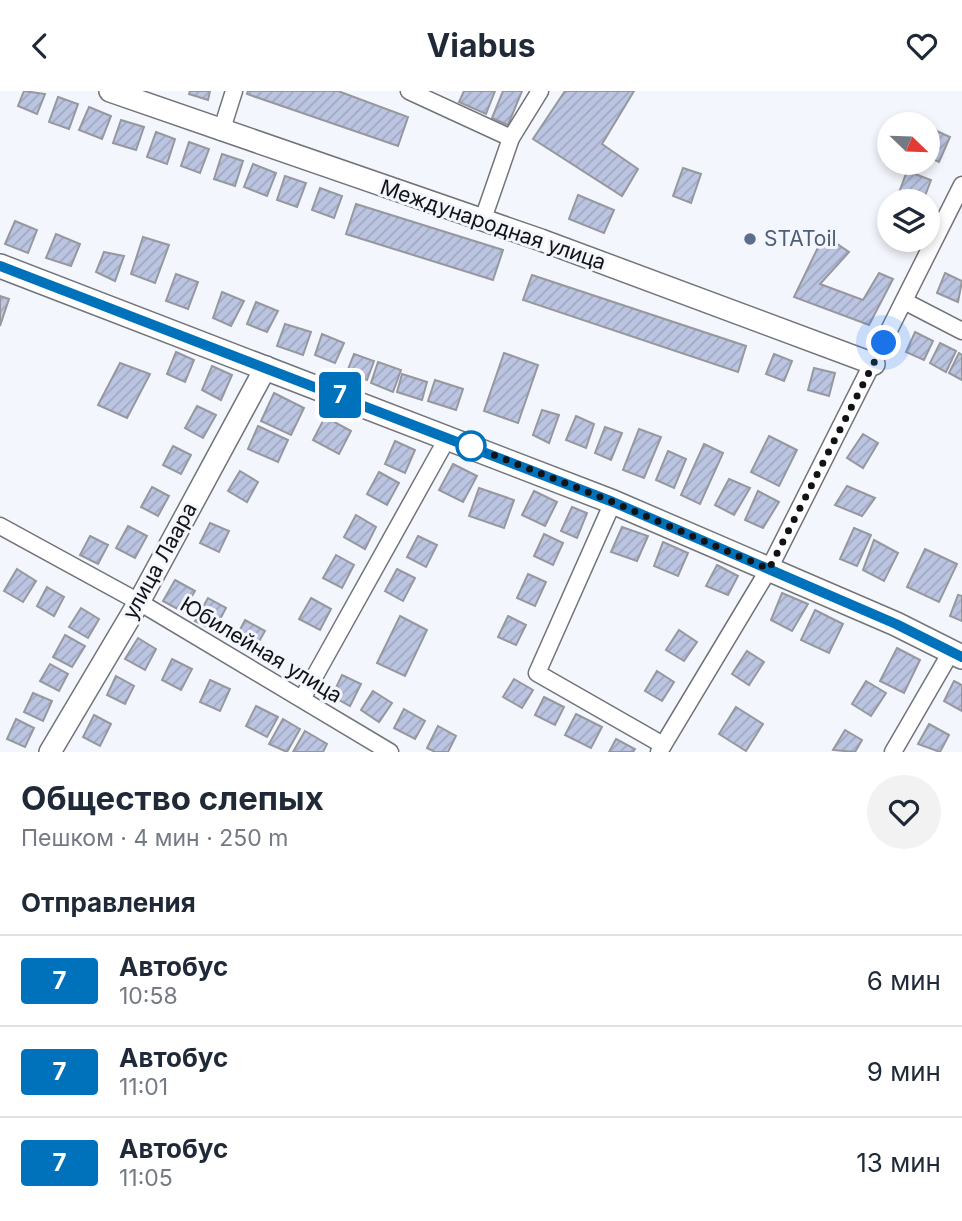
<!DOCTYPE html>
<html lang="ru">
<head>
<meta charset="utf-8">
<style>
	:root { --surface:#fff; --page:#f2f2f3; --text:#1f2937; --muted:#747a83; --line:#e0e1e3 }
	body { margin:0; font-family:Inter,sans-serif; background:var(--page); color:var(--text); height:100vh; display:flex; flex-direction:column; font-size:26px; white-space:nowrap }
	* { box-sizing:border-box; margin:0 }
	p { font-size:23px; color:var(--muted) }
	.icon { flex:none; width:38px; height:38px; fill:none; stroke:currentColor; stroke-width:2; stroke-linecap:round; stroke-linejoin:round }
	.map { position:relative; height:661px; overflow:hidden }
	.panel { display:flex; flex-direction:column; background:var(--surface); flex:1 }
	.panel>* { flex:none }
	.badge { padding:0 14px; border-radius:5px; font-size:24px; line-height:46px }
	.needle { width:46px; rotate:113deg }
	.fabs { position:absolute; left:877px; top:21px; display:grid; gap:14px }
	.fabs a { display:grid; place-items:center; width:63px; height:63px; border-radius:50%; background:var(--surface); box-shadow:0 4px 10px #0003; font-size:35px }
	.you { position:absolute; width:35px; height:35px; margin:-18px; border:5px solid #fff; border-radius:50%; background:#1a73e8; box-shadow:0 0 0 10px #1a73e833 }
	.map>.badge { position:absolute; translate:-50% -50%; box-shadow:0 0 0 4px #fff }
	h2 { padding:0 21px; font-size:26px; line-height:63px }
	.round { display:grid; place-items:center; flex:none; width:74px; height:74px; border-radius:37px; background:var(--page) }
	.head { display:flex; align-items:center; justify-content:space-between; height:119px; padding:0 21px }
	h1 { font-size:33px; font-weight:700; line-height:52px }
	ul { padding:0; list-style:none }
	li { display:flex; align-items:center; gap:21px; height:91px; padding:0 21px; border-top:2px solid var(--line) }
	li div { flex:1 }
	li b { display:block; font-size:26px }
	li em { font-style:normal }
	li .badge { min-width:77px; font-weight:700; text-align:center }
	header { display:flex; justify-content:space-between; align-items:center; height:91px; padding:0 21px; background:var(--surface); font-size:32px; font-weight:700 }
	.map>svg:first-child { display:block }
	.building { fill:url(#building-hatch); stroke:#96989e; stroke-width:2 }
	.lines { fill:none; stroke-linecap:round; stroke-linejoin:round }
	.minor-casing { stroke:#72747a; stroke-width:19 }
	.tertiary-casing { stroke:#72747a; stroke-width:24 }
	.secondary-casing { stroke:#72747a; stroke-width:26 }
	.minor { stroke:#fff; stroke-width:16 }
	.tertiary { stroke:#fff; stroke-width:21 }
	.secondary { stroke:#fff; stroke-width:23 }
	.line-casing { stroke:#fff; stroke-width:16 }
	.line { stroke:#0072bc; stroke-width:10 }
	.walk { stroke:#121315; stroke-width:7; stroke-dasharray:0 12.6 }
	.service-dot { fill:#5c6f8a; stroke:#f4f6fd; stroke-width:2.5 }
	.stop-dot { fill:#fff; stroke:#0072bc; stroke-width:3.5 }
	.labels { text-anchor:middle; stroke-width:6; stroke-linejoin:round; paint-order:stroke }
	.street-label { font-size:21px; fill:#121315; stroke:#f4f6fd }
	.service-label { font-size:21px; fill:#4e5e75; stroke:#f4f6fd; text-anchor:start }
</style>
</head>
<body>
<header><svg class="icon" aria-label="back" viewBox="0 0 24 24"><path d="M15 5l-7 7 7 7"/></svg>Viabus<svg class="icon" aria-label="heart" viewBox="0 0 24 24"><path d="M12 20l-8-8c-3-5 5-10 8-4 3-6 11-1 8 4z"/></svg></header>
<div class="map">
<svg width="962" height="661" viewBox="0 0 962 661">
	<defs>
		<pattern id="building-hatch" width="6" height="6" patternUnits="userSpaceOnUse" patternTransform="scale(1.75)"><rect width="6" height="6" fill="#bbc5e2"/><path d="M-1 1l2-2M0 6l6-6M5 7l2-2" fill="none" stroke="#a0a8c1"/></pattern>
	</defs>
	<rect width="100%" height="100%" fill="#f4f6fd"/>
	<g class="building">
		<path d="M24,0L45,3L37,23L18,15Z"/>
		<path d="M190,0H210L208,9L189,3Z"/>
		<path d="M248,0H338L408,26L398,55L247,3Z"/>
		<path d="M464,0H495L486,23L459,11Z"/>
		<path d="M503,0H522L508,34L492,27Z"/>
		<path d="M565,0H634L602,53L638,78L622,105L533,48Z"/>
		<path d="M58,6L78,13L69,38L49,31Z"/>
		<path d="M89,16L111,25L102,48L79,39Z"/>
		<path d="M121,29L144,36L136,59L113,52Z"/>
		<path d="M928,36L950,46L939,71L928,66Z"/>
		<path d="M156,41L175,48L167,73L147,66Z"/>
		<path d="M189,51L209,58L200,82L181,75Z"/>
		<path d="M222,63L243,70L235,95L214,88Z"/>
		<path d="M253,73L276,82L267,105L244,96Z"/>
		<path d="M683,77L701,83L691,112L673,105Z"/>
		<path d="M907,80L931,89L923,110L897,107Z"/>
		<path d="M285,85L306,92L297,116L277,109Z"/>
		<path d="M320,97L342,105L334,127L312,119Z"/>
		<path d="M578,104L614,119L604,142L569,128Z"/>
		<path d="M356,113L503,159L493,189L346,143Z"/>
		<path d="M15,130L37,139L28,162L5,153Z"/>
		<path d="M56,143L80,153L71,175L46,167Z"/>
		<path d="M824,144L849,161L820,193L863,209L879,182L893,188L869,234L794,206Z"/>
		<path d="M143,146L169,154L155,192L131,183Z"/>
		<path d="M104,161L124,165L115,190L96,181Z"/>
		<path d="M945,182L962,190L958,211L937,202Z"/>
		<path d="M176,183L198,191L188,218L166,210Z"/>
		<path d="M532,184L746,255L738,281L523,209Z"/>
		<path d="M222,201L244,210L231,235L213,227Z"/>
		<path d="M0,205L9,208L0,235Z"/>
		<path d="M256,211L278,220L267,241L247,233Z"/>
		<path d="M285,233L311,241L303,264L277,255Z"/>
		<path d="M915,241L933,250L924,269L906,261Z"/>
		<path d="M322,243L344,252L335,272L315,264Z"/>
		<path d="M940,252L956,260L946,281L930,272Z"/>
		<path d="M176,261L194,269L185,291L167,283Z"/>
		<path d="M504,262L538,274L518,332L484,320Z"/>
		<path d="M959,262L962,264V289L949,282Z"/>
		<path d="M354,263L374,270L367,289L347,281Z"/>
		<path d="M774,263L792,270L784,290L766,283Z"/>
		<path d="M378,271L401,279L393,301L371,292Z"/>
		<path d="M120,272L150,283L127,327L98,314Z"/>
		<path d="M212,275L232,284L221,309L202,299Z"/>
		<path d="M814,277L835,282L829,305L808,299Z"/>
		<path d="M402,283L427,291L422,309L397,301Z"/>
		<path d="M435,289L463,298L456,319L428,310Z"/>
		<path d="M274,302L304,317L291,344L261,330Z"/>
		<path d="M197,315L216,324L203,347L185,337Z"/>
		<path d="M542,319L559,324L549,352L533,344Z"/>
		<path d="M576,325L594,333L586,357L566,349Z"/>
		<path d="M325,326L351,340L339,363L313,349Z"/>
		<path d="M258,335L288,349L278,371L248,358Z"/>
		<path d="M605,336L622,342L611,369L595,362Z"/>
		<path d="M639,338L661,346L644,387L623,379Z"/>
		<path d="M863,343L878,352L863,377L847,367Z"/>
		<path d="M769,345L797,359L779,395L751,381Z"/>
		<path d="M395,350L415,359L405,382L385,373Z"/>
		<path d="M704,353L723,362L700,413L681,404Z"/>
		<path d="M173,355L191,364L181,383L163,374Z"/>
		<path d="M668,360L686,368L674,397L656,389Z"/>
		<path d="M453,373L477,385L463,411L439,399Z"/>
		<path d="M240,380L258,391L247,411L228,400Z"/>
		<path d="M379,381L399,392L387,414L367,403Z"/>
		<path d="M729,388L750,397L734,424L715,414Z"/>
		<path d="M847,395L875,407L862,425L835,414Z"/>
		<path d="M152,396L169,405L158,425L141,416Z"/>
		<path d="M479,397L514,409L504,437L469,425Z"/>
		<path d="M534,400L557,411L545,435L522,424Z"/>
		<path d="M758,400L779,411L763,437L745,429Z"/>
		<path d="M572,416L587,422L577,447L561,440Z"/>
		<path d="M356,424L376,436L365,458L344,446Z"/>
		<path d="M210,432L229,440L219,461L200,452Z"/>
		<path d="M128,435L147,445L135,467L116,457Z"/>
		<path d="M622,436L648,445L637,470L611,461Z"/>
		<path d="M854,437L871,444L857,475L840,468Z"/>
		<path d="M544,443L563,452L553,474L534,465Z"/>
		<path d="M90,445L108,454L98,473L80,464Z"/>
		<path d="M418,445L437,454L426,476L407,466Z"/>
		<path d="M874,449L898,462L884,490L863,479Z"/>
		<path d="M663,451L688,462L678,485L654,475Z"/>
		<path d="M925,458L957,473L939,511L907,496Z"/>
		<path d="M336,464L354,474L342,497L323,487Z"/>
		<path d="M717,474L738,485L728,504L706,495Z"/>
		<path d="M17,478L36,490L23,511L4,500Z"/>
		<path d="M397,478L415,487L403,510L385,500Z"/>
		<path d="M528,483L546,491L535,515L517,507Z"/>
		<path d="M175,489L195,500L183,521L163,510Z"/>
		<path d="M47,496L64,506L54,525L37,515Z"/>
		<path d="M782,502L808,513L792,540L771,529Z"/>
		<path d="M958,504L962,505V530L950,525Z"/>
		<path d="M208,507L226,517L214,540L195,530Z"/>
		<path d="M311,507L331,518L320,539L299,528Z"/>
		<path d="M81,517L99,528L88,547L69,536Z"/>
		<path d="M815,519L843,533L829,562L801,549Z"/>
		<path d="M400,525L427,539L405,585L377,572Z"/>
		<path d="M508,525L526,534L516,554L498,546Z"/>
		<path d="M245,529L265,540L253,561L234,550Z"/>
		<path d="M679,539L697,551L684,570L666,559Z"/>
		<path d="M65,544L85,555L72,576L53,566Z"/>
		<path d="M138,547L156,558L145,579L125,568Z"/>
		<path d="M897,557L920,569L904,602L880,590Z"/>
		<path d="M747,560L764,571L749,594L732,583Z"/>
		<path d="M172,568L192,578L181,599L162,589Z"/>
		<path d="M50,573L68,583L59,600L40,590Z"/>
		<path d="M657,580L674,591L662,610L645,600Z"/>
		<path d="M342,584L361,593L350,615L332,605Z"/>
		<path d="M116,585L134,595L125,613L107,604Z"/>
		<path d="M514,588L533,599L522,617L503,606Z"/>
		<path d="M210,589L230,598L220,620L200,611Z"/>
		<path d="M866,590L886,602L871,625L852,613Z"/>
		<path d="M954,590L962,594V620L944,610Z"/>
		<path d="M373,600L392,612L379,631L361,619Z"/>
		<path d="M33,602L52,610L43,630L24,621Z"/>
		<path d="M544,606L564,616L555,634L535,624Z"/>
		<path d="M256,615L278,626L267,646L246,635Z"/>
		<path d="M736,616L763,633L746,660L719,643Z"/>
		<path d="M404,618L425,630L415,648L394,637Z"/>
		<path d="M576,623L602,636L591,657L565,644Z"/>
		<path d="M94,624L111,633L100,655L83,646Z"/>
		<path d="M16,628L34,637L25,656L7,648Z"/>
		<path d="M283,628L300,638L287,661L269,653Z"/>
		<path d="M929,633L949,644L940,661L918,653Z"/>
		<path d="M438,635L456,645L448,661H435L427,657Z"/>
		<path d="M845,639L862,649L855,661L833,659Z"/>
		<path d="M305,640L327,653L323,661H293Z"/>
		<path d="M616,648L635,658L633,661H609Z"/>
	</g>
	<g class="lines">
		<g class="minor-casing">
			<g id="minor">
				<path d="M409,0L511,47L483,128"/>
				<path d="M221,41L234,0"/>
				<path d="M511,47L540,0"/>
				<path d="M904,210L962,240"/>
				<path d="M613,411L537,582L663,654"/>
				<path d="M0,435L139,511L390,661"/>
				<path d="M302,608L448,346"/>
				<path d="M659,661L769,478L962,94"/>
				<path d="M893,661L951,561"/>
			</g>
		</g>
		<g class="tertiary-casing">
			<g id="tertiary">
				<path d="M110,0L541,149L874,273"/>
				<path d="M50,661L139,511L266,276"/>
			</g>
		</g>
		<g class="secondary-casing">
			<path id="secondary" d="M0,175L613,411L896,533L962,566"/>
		</g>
		<use href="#minor" class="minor"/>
		<use href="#tertiary" class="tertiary"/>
		<use href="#secondary" class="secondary"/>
	</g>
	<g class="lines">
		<g class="line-casing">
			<path id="line" d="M0,175L613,411L896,533L962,566"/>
		</g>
		<use href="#line" class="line"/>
		<path class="walk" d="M471,355L613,411L769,478L884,252"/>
	</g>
	<circle class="service-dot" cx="750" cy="148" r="7"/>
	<circle class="stop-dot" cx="471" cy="355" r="14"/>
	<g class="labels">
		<g class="street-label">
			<text transform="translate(493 134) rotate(19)" y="7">Международная улица</text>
			<text transform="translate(160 470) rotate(-61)" y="7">улица Лаара</text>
			<text transform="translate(261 559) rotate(31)" y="7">Юбилейная улица</text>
		</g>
		<g class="service-label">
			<text x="764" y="155">STAToil</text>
		</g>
	</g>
</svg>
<div class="fabs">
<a><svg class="needle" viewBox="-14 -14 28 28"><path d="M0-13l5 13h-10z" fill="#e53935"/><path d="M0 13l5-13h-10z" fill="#747a83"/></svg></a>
<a><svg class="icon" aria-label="layers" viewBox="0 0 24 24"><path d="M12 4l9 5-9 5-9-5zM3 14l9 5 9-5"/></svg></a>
</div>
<div class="you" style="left:884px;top:252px"></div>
<b class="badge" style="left:340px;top:304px;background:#0072bc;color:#fff">7</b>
</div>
<section class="panel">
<div class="head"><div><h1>Общество слепых</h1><p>Пешком · 4 мин · 250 m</p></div><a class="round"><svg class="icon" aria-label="heart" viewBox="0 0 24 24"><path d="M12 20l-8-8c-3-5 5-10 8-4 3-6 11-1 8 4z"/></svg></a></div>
<h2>Отправления</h2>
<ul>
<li><span class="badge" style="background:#0072bc;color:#fff">7</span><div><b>Автобус</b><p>10:58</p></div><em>6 мин</em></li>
<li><span class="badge" style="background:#0072bc;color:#fff">7</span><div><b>Автобус</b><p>11:01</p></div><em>9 мин</em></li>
<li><span class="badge" style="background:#0072bc;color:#fff">7</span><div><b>Автобус</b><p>11:05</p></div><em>13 мин</em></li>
</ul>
</section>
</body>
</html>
